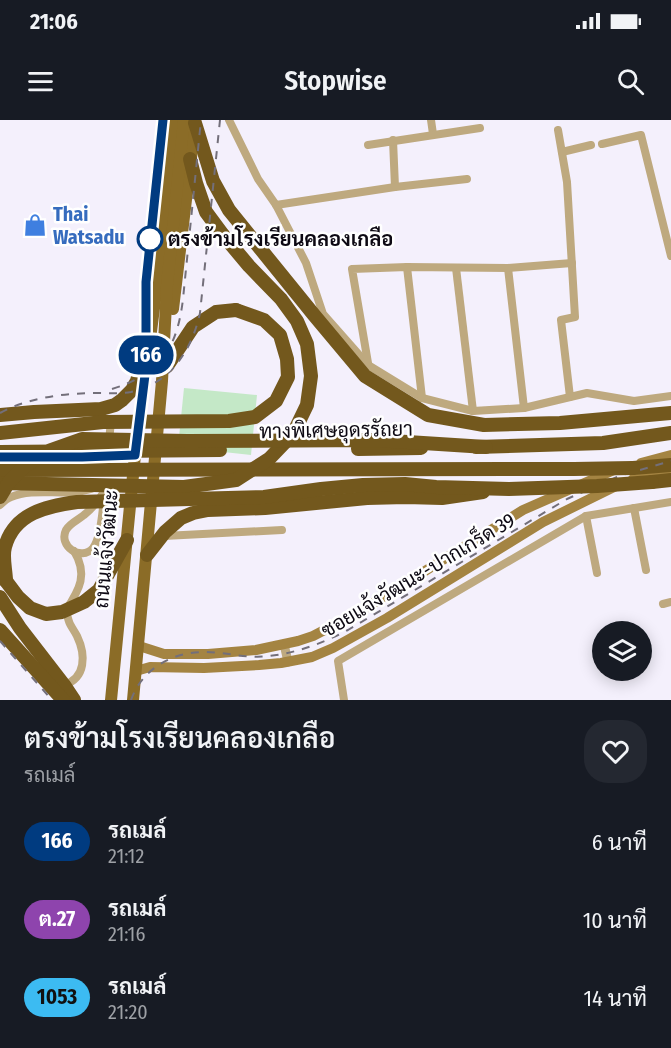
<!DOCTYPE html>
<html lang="th">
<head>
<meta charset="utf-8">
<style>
	:root { --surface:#171b24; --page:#242831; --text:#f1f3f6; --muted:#9ea1a6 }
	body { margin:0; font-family:"Fira Sans Condensed",Sarabun,sans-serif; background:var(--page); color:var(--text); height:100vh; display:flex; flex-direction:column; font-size:22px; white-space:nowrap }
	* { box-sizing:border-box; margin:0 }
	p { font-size:20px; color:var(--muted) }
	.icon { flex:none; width:33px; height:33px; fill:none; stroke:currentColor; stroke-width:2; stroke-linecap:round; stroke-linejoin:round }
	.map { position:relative; height:580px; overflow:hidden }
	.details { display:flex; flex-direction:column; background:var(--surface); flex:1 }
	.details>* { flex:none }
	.badge { padding:0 12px; border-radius:20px; font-size:21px; line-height:39px }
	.tools { position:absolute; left:592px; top:501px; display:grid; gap:12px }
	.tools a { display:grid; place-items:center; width:60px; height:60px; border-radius:50%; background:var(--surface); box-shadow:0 3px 15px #0003; font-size:30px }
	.map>.badge { position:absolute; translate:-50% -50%; box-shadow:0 0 0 3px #fff }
	.round { display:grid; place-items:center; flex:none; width:63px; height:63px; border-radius:24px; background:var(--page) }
	.head { display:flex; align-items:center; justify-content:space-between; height:102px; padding:0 24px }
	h1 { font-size:28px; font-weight:600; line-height:45px }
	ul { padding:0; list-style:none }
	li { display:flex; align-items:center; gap:18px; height:78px; padding:0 24px }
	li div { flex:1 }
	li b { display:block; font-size:22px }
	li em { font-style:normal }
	li .badge { min-width:66px; font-weight:700; text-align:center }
	.status { display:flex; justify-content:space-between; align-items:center; height:42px; padding:0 30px; background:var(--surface); direction:ltr }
	.status svg { height:16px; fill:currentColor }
	header { display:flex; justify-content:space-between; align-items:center; height:78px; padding:0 24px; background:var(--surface); font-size:27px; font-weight:600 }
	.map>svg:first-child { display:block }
	.pitch { fill:#c4e8c7 }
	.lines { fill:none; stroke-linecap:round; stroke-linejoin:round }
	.minor { stroke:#bea97f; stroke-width:8 }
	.tertiary { stroke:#bea97f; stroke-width:9 }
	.secondary { stroke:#a48442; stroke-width:10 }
	.primary { stroke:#8b6c27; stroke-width:12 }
	.motorway { stroke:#73581d; stroke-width:14 }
	.rail { stroke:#736f7a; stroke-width:2; stroke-dasharray:8 8; stroke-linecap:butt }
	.motorway-bridge { stroke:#73581d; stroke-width:14 }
	.line-casing { stroke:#fff; stroke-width:14 }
	.line { stroke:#003b80; stroke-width:9 }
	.stop-dot { fill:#fff; stroke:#003b80; stroke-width:3 }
	.labels { text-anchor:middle; stroke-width:5; stroke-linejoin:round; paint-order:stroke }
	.shop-label { font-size:20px; font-weight:bold; fill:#366cbe; stroke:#fff; text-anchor:start }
	.stop-label { font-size:20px; font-weight:bold; fill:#0d0913; stroke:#fff; text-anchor:start }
	.street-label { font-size:20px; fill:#0d0913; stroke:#fff }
</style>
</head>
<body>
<div class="status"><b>21:06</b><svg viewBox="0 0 49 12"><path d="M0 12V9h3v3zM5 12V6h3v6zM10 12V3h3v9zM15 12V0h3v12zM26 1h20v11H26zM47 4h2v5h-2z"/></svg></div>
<header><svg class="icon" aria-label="menu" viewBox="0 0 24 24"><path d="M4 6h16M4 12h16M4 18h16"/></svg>Stopwise<svg class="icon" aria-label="search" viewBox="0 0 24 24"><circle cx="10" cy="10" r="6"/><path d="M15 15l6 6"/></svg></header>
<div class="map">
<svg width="671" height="580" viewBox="0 0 671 580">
	<rect width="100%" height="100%" fill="#f4f0fc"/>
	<path class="pitch" d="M184,268L257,275L251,335L178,327Z"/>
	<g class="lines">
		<g class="minor">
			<path d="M229,0L258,59L276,85L306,143L323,194L368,245L422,278L473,291L524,288L587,273L634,281L671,276"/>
			<path d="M431,0L433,14"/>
			<path d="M558,10L567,62L575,197L561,200L570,277"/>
			<path d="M393,20L395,67"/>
			<path d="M602,24L641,15L671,136"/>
			<path d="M368,25L480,8"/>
			<path d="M562,32L591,25"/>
			<path d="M276,85L395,67L467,59"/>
			<path d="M407,147L422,278"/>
			<path d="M456,148L473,291"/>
			<path d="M508,148L524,288"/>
			<path d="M368,243L352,149L407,147L508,148L572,143"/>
			<path d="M83,337C92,339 99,341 102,351"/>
			<path d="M106,352L111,301"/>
			<path d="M105,370C99,380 93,388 84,395C78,400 70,403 66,410C58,426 81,442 93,428C102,417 104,378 105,363"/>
			<path d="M0,385C3,382 7,378 11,377C36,367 65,377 91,369"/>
			<path d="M634,388L646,450"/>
			<path d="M586,396L597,453"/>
			<path d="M164,416L282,410"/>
			<path d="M663,484L671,482"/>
			<path d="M64,565C86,558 86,535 77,516C75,512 72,508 70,504C68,500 67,494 66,490C80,469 88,454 74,431"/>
			<path d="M344,580L338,541L586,396L671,382"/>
		</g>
		<path class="tertiary" d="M284,524L288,542"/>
		<g class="secondary">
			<path d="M641,343L671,335"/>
			<path d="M633,359L671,350"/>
			<path d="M139,526L164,534H208L256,530L298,521L313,516L359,492L523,390L614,350"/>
			<path d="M136,551L150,547L204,548L259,545L281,543L312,537L333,528L387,498L543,402L616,366"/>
		</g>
		<g class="primary">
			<path d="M173,189L195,4"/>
			<path d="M145,207L146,162L163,0"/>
			<path d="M111,580L135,335L157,165L174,0"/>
			<path d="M133,580L162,261L167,165L184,0"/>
		</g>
		<g class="motorway">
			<path d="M195,3L213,61L229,90L314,195L365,256L428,295L484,305L560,303L671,293"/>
			<path d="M190,39L196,63L206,92L223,115"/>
			<path d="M167,246L193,207L216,192L236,190"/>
			<path d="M0,295L34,292L101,289L115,285L122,280L132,270L137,261L146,223"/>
			<path d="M476,327L603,323L671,313"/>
			<path d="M358,329L421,328"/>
			<path d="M633,348L671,345"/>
			<path d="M652,362L671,360"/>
			<path d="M147,435L165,412L181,398L193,393L208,390L265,388L367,378L406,377L442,378L483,372"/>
			<path d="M6,461L18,477L30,488L46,494L62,492L84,482L99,470L127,420"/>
			<path d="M0,477L20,508L64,565L74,580"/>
			<path d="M0,510L63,580"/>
		</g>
		<g class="rail">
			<path d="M112,269C160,254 177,229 183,179L201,0"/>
			<path d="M0,293C30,277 65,273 99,273C110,273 120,274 131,272C170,264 192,230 200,193L220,0"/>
			<path d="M0,521L52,580"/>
			<path d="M131,580C142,549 172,532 204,532C226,532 247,539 269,536C297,533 323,523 348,510L567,379L619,356L671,341"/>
		</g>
		<g class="motorway-bridge">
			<path d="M0,313L103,302L229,301L255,297L276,281L288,257L287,239L280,215L264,200L236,190"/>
			<path d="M0,332L220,330"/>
			<path d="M0,350L574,349L633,348"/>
			<path d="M0,363L184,367L236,360L269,339L293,314L307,285L311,256L307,224L297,201L281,179L249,146L223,115"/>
			<path d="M0,377L9,362L25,346L51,330L82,319L187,321L376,320L486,327"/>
			<path d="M6,461C6,451 2,437 5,427C14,393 47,386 77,382L264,377L321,369L363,365L405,364L436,367L509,369L597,366L652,362"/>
		</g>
	</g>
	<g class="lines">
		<g class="line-casing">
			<path id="line" d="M0,337H82L135,335L146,247V162L163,0"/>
		</g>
		<use href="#line" class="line"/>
	</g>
	<defs>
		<g id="shop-bare" transform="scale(1.8)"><path d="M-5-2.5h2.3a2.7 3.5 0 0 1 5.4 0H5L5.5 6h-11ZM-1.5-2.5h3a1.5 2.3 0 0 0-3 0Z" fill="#3f7fe0" stroke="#fff" stroke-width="2.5" paint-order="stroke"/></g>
	</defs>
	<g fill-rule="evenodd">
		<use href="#shop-bare" x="35" y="105"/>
	</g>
	<circle class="stop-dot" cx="150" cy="119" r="12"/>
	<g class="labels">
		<g class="shop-label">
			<text x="53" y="101">Thai<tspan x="53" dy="23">Watsadu</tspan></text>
		</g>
		<g class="stop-label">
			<text x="168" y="126">ตรงข้ามโรงเรียนคลองเกลือ</text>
		</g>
		<g class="street-label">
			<text transform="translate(336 310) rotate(-1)" y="7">ทางพิเศษอุดรรัถยา</text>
			<text transform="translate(106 429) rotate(-85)" y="7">ถนนแจ้งวัฒนะ</text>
			<text transform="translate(418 455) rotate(-31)" y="7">ซอยแจ้งวัฒนะ-ปากเกร็ด 39</text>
		</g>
	</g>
</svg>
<div class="tools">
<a><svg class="icon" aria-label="layers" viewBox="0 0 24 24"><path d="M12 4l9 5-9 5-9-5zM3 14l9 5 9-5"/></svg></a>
</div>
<b class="badge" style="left:146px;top:235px;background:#003b80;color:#fff">166</b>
</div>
<section class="details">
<div class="head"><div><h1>ตรงข้ามโรงเรียนคลองเกลือ</h1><p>รถเมล์</p></div><a class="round"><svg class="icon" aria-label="heart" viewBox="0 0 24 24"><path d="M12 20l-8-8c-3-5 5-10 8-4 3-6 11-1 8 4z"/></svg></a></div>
<ul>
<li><span class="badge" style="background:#003b80;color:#fff">166</span><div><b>รถเมล์</b><p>21:12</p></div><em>6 นาที</em></li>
<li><span class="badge" style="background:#8e44ad;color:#fff">ต.27</span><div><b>รถเมล์</b><p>21:16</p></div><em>10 นาที</em></li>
<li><span class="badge" style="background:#3cbbf2;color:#111">1053</span><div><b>รถเมล์</b><p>21:20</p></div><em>14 นาที</em></li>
</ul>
</section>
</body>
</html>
